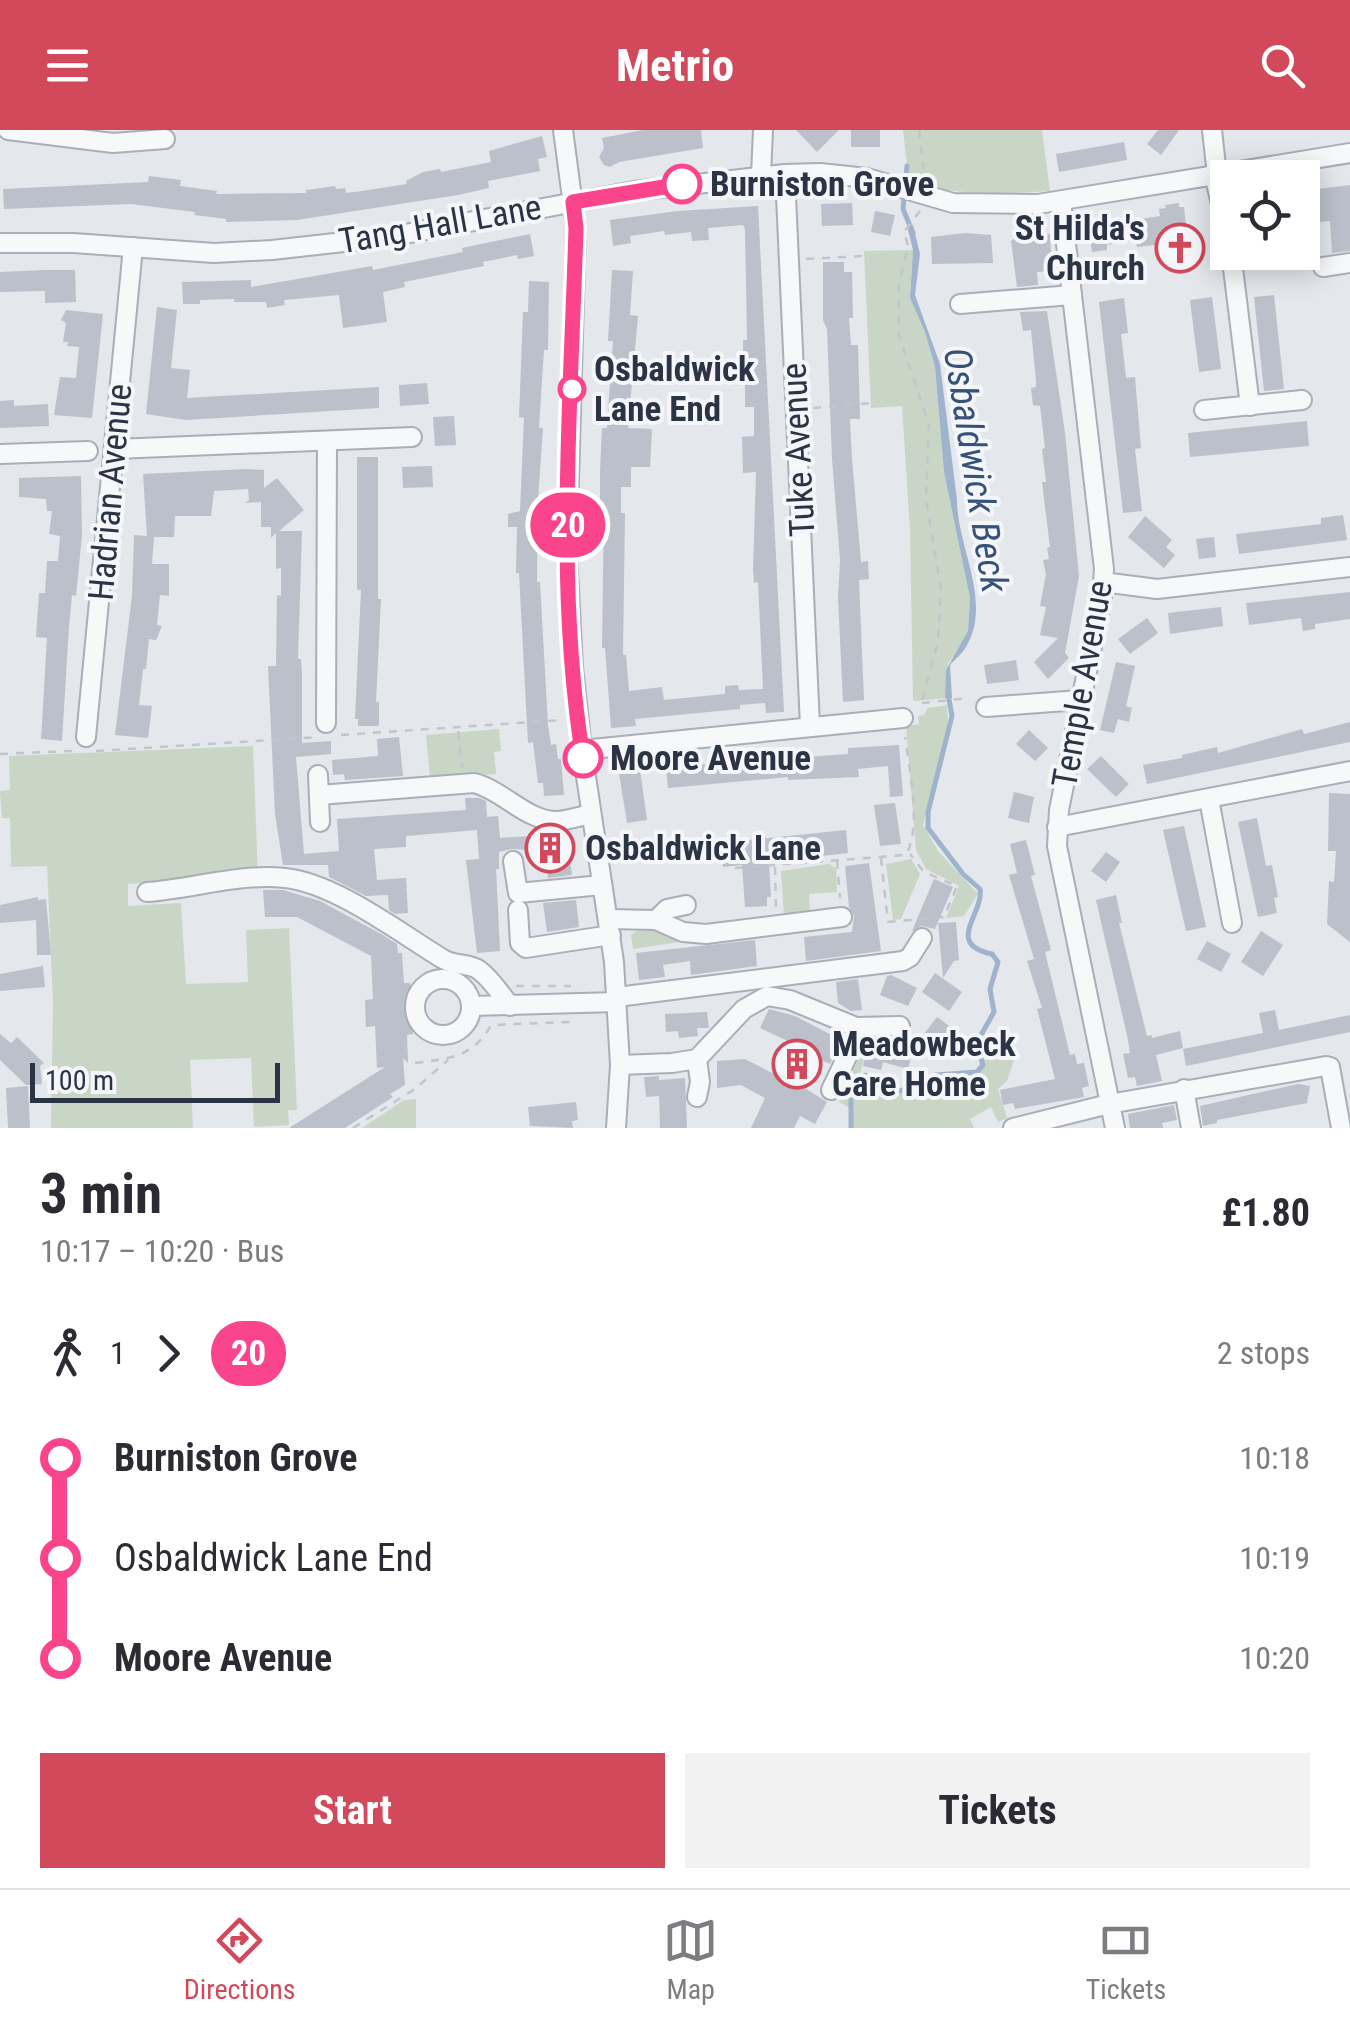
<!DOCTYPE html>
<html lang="en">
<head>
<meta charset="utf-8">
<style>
	:root { --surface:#fff; --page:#f2f2f3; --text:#2b2b33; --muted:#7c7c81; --line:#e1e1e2; --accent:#d1495b }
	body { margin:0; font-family:"Roboto Condensed",sans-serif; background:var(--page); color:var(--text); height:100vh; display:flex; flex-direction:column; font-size:38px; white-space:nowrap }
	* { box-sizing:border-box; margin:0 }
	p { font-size:32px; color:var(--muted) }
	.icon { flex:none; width:55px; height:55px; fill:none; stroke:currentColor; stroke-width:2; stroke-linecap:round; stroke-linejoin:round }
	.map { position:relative; height:998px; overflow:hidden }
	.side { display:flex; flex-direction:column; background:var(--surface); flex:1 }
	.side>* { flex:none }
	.badge { padding:0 20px; border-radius:32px; font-size:35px; line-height:65px }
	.tools { position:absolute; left:1210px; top:30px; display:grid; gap:20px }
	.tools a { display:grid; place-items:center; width:110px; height:110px; border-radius:0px; background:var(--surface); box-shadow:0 5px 25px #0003; font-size:50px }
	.scale { position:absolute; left:30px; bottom:25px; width:250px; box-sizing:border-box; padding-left:10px; border:5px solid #2b3445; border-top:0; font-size:28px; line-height:35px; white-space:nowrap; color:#2b3445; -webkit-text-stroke:8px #f4f6f9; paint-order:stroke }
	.map>.badge { position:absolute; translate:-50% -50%; box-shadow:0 0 0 5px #fff }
	.legs { display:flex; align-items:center; gap:15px; height:110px; padding:0 40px; font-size:32px }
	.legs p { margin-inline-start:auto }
	.headline { display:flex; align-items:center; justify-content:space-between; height:170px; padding:0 40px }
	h1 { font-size:55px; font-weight:700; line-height:75px }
	.primary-button { display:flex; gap:20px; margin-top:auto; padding:20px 40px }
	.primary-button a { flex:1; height:115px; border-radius:0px; background:var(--accent); color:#fff; font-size:40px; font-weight:700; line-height:115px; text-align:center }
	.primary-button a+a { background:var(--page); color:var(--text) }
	ul { padding:0 40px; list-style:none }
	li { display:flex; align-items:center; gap:35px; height:100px; font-size:38px }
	li i { display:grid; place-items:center; width:15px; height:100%; margin:0 12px; background:currentColor }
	li i::after { content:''; width:25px; height:25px; margin:-12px; border:8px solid; border-radius:50%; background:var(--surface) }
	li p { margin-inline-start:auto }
	li:first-child i { background:linear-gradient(#0000 50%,currentColor 0) }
	li:last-child i { background:linear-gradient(currentColor 50%,#0000 0) }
	header { display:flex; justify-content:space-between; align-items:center; height:130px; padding:0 40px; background:var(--accent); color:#fff; font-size:45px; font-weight:700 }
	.menu { display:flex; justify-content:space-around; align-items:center; height:140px; border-top:2px solid var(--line); background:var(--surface); font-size:28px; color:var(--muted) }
	.menu a { display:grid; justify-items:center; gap:5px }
	.menu .selected { color:var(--accent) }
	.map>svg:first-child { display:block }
	.green { fill:#c9d6c5 }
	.water { fill:#9fb4cc }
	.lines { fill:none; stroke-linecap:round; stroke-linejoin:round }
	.stream { stroke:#9fb4cc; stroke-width:5 }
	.building { fill:#bbc0ca }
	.minor-casing { stroke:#a9aeb7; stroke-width:22 }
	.path { stroke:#c2c5cb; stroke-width:2.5; stroke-dasharray:8 8; stroke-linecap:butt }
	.minor { stroke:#f7f8fa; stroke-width:18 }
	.line-1-casing { stroke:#fff; stroke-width:22 }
	.line-1 { stroke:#fa448c; stroke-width:15 }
	.stop-1-dot { fill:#fff; stroke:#fa448c; stroke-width:5 }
	.labels { text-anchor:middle; stroke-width:8; stroke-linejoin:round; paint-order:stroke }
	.stop-label { font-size:35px; font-weight:bold; fill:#2b3445; stroke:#f4f6f9; text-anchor:start }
	.street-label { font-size:35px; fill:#2b3445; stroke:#f4f6f9 }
	.poi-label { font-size:35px; font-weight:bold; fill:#2b3445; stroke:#f4f6f9; text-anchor:start }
	.water-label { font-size:38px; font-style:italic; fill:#34527a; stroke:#f4f6f9 }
</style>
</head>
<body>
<header><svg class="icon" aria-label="menu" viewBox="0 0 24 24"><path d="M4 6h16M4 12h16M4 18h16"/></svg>Metrio<svg class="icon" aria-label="search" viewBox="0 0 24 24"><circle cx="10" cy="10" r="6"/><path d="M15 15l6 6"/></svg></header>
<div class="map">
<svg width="1350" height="998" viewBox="0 0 1350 998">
	<rect width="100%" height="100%" fill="#e4e7ec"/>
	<g class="green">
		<path d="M903,0H1042L1050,61C1000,64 950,67 902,48L907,34Z"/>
		<path d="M913,120L910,168L925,202L935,237L944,342L970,468L968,501L961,517L948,533L945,568L916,571L913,570L910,399L902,276L871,278L864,121Z"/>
		<path d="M947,575L948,594L923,695L938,721L978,764L964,786L946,788L959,756L926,739L916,720L906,596L919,594L918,586L924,585L928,578Z"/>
		<path d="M499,599L501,621L494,622L496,644L430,648L426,605Z"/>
		<path d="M253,616L258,747L128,754V776L181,773L186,854L248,852L246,800L289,798L297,980H288L289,995L254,997L251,928L190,930L193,998H51L53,873L47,736L11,737L10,688H2L0,661L10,660L9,626Z"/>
		<path d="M911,729L920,744L901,789L893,790L886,734Z"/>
		<path d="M829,734L836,738L837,762L809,764L810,784L784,787L781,741Z"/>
		<path d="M640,799L656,800L679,812L633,819L631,805Z"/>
		<path d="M863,918L867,920L860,943L900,961L936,945L976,942L983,935L982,930L1012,926L1014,930L1007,951L998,959L1007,988L998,992L991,977L970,989L974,998H851L850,978L839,972Z"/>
		<path d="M416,969V998H362L404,970Z"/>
	</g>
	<path class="water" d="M913,95L920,124L915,165L940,234L957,370C957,417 993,472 966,517C962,524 955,529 950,535L952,568H945L946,540L968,501L970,468L944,342L935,237L925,202L910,168L913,120L908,100Z"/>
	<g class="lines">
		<g class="stream">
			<path d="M907,36L903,79L913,103"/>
			<path d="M851,998V964L856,948L865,945L900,961L936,945L977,942L983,935L979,922L981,905L994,882L990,859L998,832L992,824C944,814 984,784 980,759L963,744L928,698V682L952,586L948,564"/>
		</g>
	</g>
	<g class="building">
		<path d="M643,0H701L703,18L619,32L610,37L604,35L599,27L604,18L602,8Z"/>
		<path d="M796,0H839L817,22Z"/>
		<rect x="851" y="0" width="29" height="17"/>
		<path d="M1158,0H1179L1161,25L1147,14Z"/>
		<path d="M542,6L547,27L538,29L540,41L488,51L489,58L458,65L297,90L226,92V89L194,85L195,82L131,74L4,79L3,59L148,52L149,46L181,50L180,56L217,61L216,64L306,63V60L335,56L336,59L345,58L346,63L362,61L407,54L406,51L423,42L440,39L441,42L491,32L489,21Z"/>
		<path d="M1124,12L1127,30L1059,42L1056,24Z"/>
		<path d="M1350,55V121L1332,123L1330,91L1302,94V61Z"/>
		<path d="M852,73L853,95L822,96L821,74Z"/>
		<path d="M1179,73V77H1184L1187,105H1194L1197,131L1190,132L1191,136L1166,139L1163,114L1137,117L1136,110L1107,115V120L1092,122L1088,97L1160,86L1159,79L1166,78L1165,75Z"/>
		<path d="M758,76L784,582L766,583L765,573L740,575V579L635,589L636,596L611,598L605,518H602L604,372H600V341L602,298H607L610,254L613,211H608L612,140L633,141L630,185L638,186L628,298L652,299L650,337H631V357H621V383H625L623,525H626L629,561L662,557L664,570L725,564V556L738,555L739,560L763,559L758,452L754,453L753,440L756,342L743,343L742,307L754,306V277H745V253L740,251V226H743V210H747L745,99L743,95L708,98L709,110L692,111L691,102L665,105L664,101L630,106L631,113L613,116L610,90L678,81Z"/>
		<path d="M875,81L895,85L890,106L871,102Z"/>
		<path d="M1025,99L1027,103L1050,104L1052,141L1037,142L1038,155L1017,157L1011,111Z"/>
		<path d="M965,103L991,105L993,133L932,134L931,107Z"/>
		<path d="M530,104L534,126L518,129L517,125L483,132L484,136L404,152L405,157L383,162L387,192L343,198L339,165L284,170L285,175L267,178L266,172H234V169L200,170V174H183L182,152L251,150V157L372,136L373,140L463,122L462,118Z"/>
		<path d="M1268,122H1310L1311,130L1271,136Z"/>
		<path d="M823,132H844V142H852L853,188H849L851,215H858L860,289H850L852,329L861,432L868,431L869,449L859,450L864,570L843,572L838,468L840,430L832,329L827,199L823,190Z"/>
		<path d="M44,140H75L76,172L45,173V161L0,162V142Z"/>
		<path d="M529,151L549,152L548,220H544L539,298H543L538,369L537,452H540L548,595L551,615L556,614L558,629H561L564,665L544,666L543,653H538L533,612L528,613L519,443H516L517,397H508V384L520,381L524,288L519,287L523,182H528Z"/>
		<path d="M1274,165L1284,259L1264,261L1254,167Z"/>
		<path d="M1212,167L1221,239L1199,242L1190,170Z"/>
		<path d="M1124,168L1128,203L1121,204L1126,248L1135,247L1141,318L1135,319L1142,381L1123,383L1099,172Z"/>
		<path d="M157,177L177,180L171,238L190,240L187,268L379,257V278L186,290L146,284Z"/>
		<path d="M66,180L103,184L92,288L54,285L60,247L76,248L79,217L67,216L68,212H63L66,193L61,190Z"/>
		<path d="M1047,181L1065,303L1079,446L1065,523L1069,528L1048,549L1034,532L1058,508L1040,505L1046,477L1040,476L1046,444L1043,430L1049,429L1047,418L1050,417L1042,352H1046L1042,319L1045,318L1040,276L1033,275L1031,258L1036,257V251L1031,200L1023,201L1020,182Z"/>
		<path d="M427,253L429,274L400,276L399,255Z"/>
		<path d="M14,270V276L48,274L49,296L0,298V271Z"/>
		<path d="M454,286L456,315L435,316L433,287Z"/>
		<path d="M1307,291L1309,316L1190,327L1188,303Z"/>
		<path d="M357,327H378V469H381L376,572H379V596H358V589H355L361,460H357Z"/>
		<path d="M432,336L433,357L403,358L402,337Z"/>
		<path d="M246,339L264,340V358L277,348L304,380L279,401H302L298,529H301L302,546V613L331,611V624L296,627L304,724L339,721L337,689L466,680L465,668H480L486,671L487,687L498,686L500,708L530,706L531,720L512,719L499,722V739H496L500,821L477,823L466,730L479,729L477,700L406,706V717L374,719L377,750L406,748L408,783L395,784L389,780L388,765L366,766L329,747L328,735H283L275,684L268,536H276L277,465L281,466V438L276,439V403L271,408V397H261V372L245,373L249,370L248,359L214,361L211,386H175L174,407H154L152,434H169V466L160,465L157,495L162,496L156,510L149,509L146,539H143L139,575L152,576L148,608L115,605L132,466L134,405L147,406L143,344Z"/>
		<path d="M81,346L82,405L76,466L72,465L69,496L62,611L41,609L47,508L36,507L39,463H45L47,431H58L60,406L49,404L52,381H47L46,369L19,367V348Z"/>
		<path d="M1343,385L1347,410L1239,424L1236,404L1321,394V388Z"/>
		<path d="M1145,386L1172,410L1166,417L1175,425L1164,438L1128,407Z"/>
		<path d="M1214,407L1216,427L1199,429L1196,409Z"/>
		<path d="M1350,462V489L1315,494V499L1303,501L1301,488L1249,495L1246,473Z"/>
		<path d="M1221,477L1223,496L1170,504L1168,483Z"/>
		<path d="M1147,488L1158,503L1130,524L1118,509Z"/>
		<path d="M1016,530L1019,550L987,554L984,535Z"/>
		<path d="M1116,532L1135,536L1126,576L1132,578L1129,592L1118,589L1114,603L1100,600Z"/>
		<path d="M1350,592V612L1147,654L1143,635L1182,628V625L1217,617L1218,623L1302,599L1304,604Z"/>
		<path d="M1029,600L1048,618L1035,631L1016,614Z"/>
		<path d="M399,607L403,646L345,650L344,644L333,645L332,630L378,626L377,609Z"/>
		<path d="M899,615L903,666L890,667L888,636L858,639L859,647L788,650V647L668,658L666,637L848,624V618Z"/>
		<path d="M1101,626L1129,654L1116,667L1087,639Z"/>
		<path d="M640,640L647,690L627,693L619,643Z"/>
		<path d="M1014,662L1034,667L1029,693L1008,688Z"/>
		<path d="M1329,663L1350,664V812L1327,794L1329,751L1334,752L1336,721H1328Z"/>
		<path d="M895,673L901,714L880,716L874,675Z"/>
		<path d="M1257,688L1266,736L1272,735L1278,767L1274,768L1277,783L1258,787L1238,692Z"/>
		<path d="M1184,696L1206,797L1186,801L1163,700Z"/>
		<path d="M846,700L848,723L769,732L771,767H767V776L745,777L742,735L723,737L721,713Z"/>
		<path d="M1026,710L1035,745L1031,746L1051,820L1045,822L1070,925L1075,924L1077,934L1084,933L1089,956L1082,958L1084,967L1015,979L1013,973L1003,975L1000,960L1055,949L1037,879L1042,878L1027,831L1034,829L1009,745L1017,743L1010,714Z"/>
		<path d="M1106,722L1120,732L1106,752L1091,741Z"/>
		<path d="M570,729L572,745L548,748L546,732Z"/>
		<path d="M869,733L881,821L806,831L804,807L852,802L854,786L849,777L845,736Z"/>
		<path d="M934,749L953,757L935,799L922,796L912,801Z"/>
		<path d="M263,760H283L320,771L381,804L397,814L398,823H402L404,853H410L413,904L407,905L408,933L403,928L405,955L390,964L393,967L345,998H289L385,937L377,938L375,896L366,897L365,870L373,869L371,826L297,787H265Z"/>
		<path d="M1116,765L1122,793H1119L1147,906L1152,905V908L1180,901L1183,918L1156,925L1162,951L1137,956L1135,947L1128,948L1123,924L1130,923L1128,910L1096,770Z"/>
		<path d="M38,767V770L46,769L51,825H37L36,790L0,793V775Z"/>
		<path d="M576,770L579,797L547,802L543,773Z"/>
		<path d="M956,792L959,830L954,831L943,848L938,793Z"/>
		<path d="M1261,801L1283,815L1263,846L1241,832Z"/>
		<path d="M755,810L757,836L691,845L690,831L663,835L665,847L639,850L636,823Z"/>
		<path d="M1207,811L1231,824L1221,842L1197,829Z"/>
		<path d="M43,836L45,857L0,861V844Z"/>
		<path d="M935,843L962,862L949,881L922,862Z"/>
		<path d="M891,845L917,858L908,876L880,865L887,846Z"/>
		<path d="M858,849L862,880L851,881L838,873L836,852Z"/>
		<path d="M769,879L795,886L841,910L830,934L818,929L803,957L827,972L815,994L800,986L794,998H751L765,968L741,955L717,958V931L745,929L774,944L790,912L760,898Z"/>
		<path d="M1275,880L1279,900L1350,885V902L1186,936L1183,919L1263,903L1259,883Z"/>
		<path d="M707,882L709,898H697L698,906L679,908L678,901L666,902L665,884Z"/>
		<path d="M937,887L960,904L952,917L944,920L935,914L930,921L917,913Z"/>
		<path d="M0,904L11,913L17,907L44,933L40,936L42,954L26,955L0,930Z"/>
		<path d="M877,910L913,919L908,939L883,932L881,940L863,936L867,920L874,922Z"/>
		<path d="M659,946V950L685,948L687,998H660L659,966L646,967L644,947Z"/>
		<path d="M1298,954L1310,956L1307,973L1217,990V993L1203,996L1200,976Z"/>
		<path d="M28,956L30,998H8L6,958Z"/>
		<path d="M576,972L578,990L572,991L573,998L530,996L528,977Z"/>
		<path d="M1174,975L1177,990L1162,993L1163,998H1130L1128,984Z"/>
	</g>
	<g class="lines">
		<g class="minor-casing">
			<g id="minor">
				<path d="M8,0L113,13L165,9"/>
				<path d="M563,0L576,98L567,422L573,537L582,620L614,832L620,935L616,998"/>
				<path d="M1212,0L1217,45"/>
				<path d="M785,44L810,596"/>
				<path d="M1214,45L1228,103"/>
				<path d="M761,46L763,0"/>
				<path d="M1061,71L1104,439L1102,467L1059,680L1057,716L1115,998"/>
				<path d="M0,113H73L214,123L272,120L389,107L634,61L785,44L820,43L867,48L953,73L1038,74L1350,23"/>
				<path d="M1231,122L1250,276"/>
				<path d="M1323,137L1350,133"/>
				<path d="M960,174L1072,165"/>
				<path d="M1204,280L1302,270"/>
				<path d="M115,319L412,307"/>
				<path d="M0,324L88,321"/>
				<path d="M1103,452L1157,459L1350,437"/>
				<path d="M986,577L1080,570"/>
				<path d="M326,593L327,311"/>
				<path d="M86,607L133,117"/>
				<path d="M582,620L903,588"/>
				<path d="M318,645L320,692"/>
				<path d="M319,665L474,653C503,660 527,692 558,691C569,690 581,686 591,684"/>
				<path d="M1209,669L1232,793"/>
				<path d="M1057,697L1350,641"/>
				<path d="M513,731L518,763L602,755"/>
				<path d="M147,762C192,759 239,743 285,748C335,753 400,803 443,829C454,836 469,833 479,840C491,849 501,864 510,876"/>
				<path d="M518,780L520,813L526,818L611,805"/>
				<path d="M608,789L656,790L683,802L706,804L842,787"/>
				<path d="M656,790L667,779L686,775"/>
				<circle cx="443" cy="877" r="28"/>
				<path d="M617,867L903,831L910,827L922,808"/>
				<path d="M471,876L617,872"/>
				<path d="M697,929L700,952L697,967"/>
				<path d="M620,935L672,933L697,929L744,879L767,866L790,870L856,897L900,896"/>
				<path d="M1184,959L1191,998"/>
				<path d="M831,960L854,912L856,897"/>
				<path d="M1013,998L1109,974L1326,936L1330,937L1341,998"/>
			</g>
		</g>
		<g class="path">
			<path d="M919,0L924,44"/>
			<path d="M920,81L904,102L908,116L899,154V205L929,295L926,370L941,460L938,512L921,574"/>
			<path d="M806,129L864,126"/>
			<path d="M813,278L871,273"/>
			<path d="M922,573L969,568"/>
			<path d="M458,601L462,637"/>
			<path d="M341,605L562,590"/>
			<path d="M96,621L318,607"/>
			<path d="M0,624L73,621"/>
			<path d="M881,728L888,792L944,787L957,756L924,742L910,724"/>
			<path d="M837,731L840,768"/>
			<path d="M775,737L776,779"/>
			<path d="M735,738L906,725C922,697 909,638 905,607"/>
			<path d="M516,856H571"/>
			<path d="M415,933C448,929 474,927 491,895L570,892L571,889"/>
			<path d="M353,998L415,959L448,930"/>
		</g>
		<use href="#minor" class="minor"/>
	</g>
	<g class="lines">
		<g class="line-1-casing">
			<path id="line-1" d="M583,628C555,454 571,273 576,98L573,72L682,54"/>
		</g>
		<use href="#line-1" class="line-1"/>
	</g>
	<defs>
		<g id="church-ring" transform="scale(2.5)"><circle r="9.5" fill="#f4f6f9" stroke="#d1495b" stroke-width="1.5"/><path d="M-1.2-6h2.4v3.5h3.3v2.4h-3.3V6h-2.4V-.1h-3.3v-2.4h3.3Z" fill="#d1495b"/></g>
		<g id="building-ring" transform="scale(2.5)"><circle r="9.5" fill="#f4f6f9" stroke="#d1495b" stroke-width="1.5"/><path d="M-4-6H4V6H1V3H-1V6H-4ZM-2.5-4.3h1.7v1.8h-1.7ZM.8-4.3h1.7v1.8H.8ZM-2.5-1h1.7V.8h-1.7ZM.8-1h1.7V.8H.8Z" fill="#d1495b"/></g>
	</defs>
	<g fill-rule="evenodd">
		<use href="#church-ring" x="1180" y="118"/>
		<use href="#building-ring" x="550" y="718"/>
		<use href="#building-ring" x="797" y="934"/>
	</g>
	<g class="stop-1-dot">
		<circle cx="682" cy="54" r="18"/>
		<circle cx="572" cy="259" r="12"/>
		<circle cx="583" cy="628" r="18"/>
	</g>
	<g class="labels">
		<g class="stop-label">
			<text x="710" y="66">Burniston Grove</text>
			<text x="594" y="251">Osbaldwick<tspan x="594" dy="40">Lane End</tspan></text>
			<text x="610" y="640">Moore Avenue</text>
		</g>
		<g class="street-label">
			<text transform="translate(440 94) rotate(-10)" y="12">Tang Hall Lane</text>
			<text transform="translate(798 320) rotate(-93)" y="12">Tuke Avenue</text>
			<text transform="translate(110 362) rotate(-85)" y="12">Hadrian Avenue</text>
			<text transform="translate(1082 554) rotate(-80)" y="12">Temple Avenue</text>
		</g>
		<g class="poi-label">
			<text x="1145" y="110" text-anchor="end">St Hilda's<tspan x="1145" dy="40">Church</tspan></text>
			<text x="585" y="730">Osbaldwick Lane</text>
			<text x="832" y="926">Meadowbeck<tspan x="832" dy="40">Care Home</tspan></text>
		</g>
		<g class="water-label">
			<text transform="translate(976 340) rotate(81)" y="13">Osbaldwick Beck</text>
		</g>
	</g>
</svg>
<div class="tools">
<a><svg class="icon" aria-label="locate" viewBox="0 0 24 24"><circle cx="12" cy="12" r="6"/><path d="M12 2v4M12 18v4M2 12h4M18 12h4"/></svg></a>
</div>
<div class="scale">100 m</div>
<b class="badge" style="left:568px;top:395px;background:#fa448c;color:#fff">20</b>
</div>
<section class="side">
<div class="headline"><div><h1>3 min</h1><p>10:17 – 10:20 · Bus</p></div><b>£1.80</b></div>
<div class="legs"><svg class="icon" aria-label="walk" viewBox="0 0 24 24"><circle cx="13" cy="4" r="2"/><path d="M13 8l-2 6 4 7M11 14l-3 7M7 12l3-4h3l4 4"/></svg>1<svg class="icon" aria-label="forward" viewBox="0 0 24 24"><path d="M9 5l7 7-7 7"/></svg><b class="badge" style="background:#fa448c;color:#fff">20</b><p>2 stops</p></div>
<ul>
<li><i style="color:#fa448c"></i><b>Burniston Grove</b><p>10:18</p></li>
<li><i style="color:#fa448c"></i><span>Osbaldwick Lane End</span><p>10:19</p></li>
<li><i style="color:#fa448c"></i><b>Moore Avenue</b><p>10:20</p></li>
</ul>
<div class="primary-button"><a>Start</a><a>Tickets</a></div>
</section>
<nav class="menu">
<a class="selected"><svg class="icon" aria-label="directions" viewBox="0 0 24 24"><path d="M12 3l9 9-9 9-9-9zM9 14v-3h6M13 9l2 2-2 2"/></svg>Directions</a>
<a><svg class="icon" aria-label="map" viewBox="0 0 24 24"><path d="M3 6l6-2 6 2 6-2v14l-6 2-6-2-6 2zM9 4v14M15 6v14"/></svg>Map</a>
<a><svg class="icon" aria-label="tickets" viewBox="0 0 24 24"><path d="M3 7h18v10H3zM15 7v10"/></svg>Tickets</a>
</nav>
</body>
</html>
